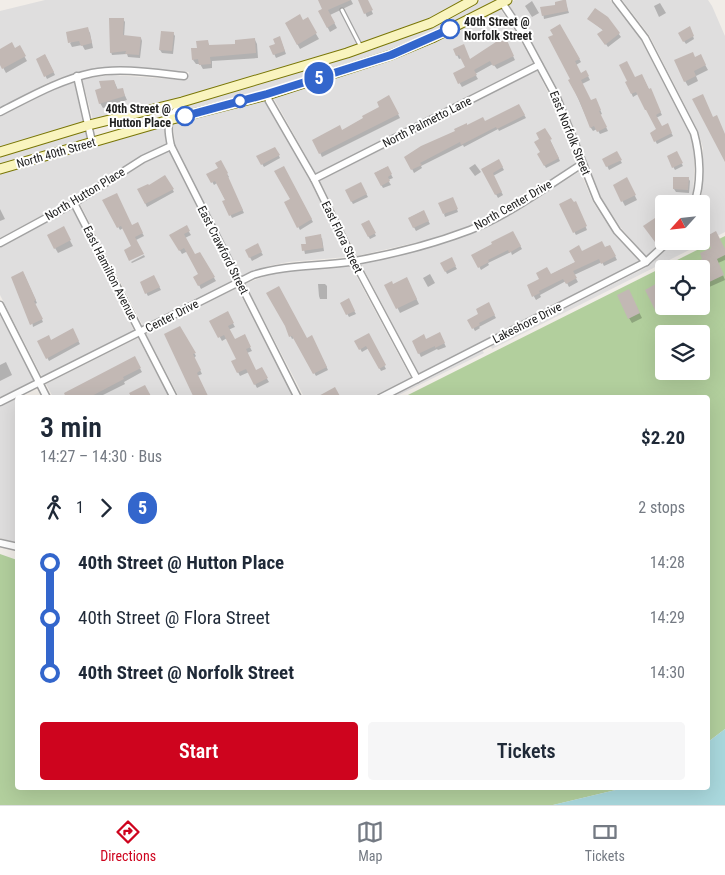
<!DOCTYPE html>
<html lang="en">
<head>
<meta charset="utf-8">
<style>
	:root { --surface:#fff; --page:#f6f6f7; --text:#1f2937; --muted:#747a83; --line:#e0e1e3; --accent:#ce041e }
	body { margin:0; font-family:"Roboto Condensed",sans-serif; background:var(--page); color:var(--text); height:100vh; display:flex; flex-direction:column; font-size:19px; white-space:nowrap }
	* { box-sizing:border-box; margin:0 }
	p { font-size:16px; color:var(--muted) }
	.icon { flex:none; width:28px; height:28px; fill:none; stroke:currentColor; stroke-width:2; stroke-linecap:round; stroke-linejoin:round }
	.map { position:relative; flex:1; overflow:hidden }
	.details { position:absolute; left:15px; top:395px; width:695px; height:395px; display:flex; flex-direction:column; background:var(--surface); border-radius:5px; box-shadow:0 5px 20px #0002 }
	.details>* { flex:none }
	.badge { padding:0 10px; border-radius:16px; font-size:18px; line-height:32px }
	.needle { width:32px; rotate:243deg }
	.fabs { position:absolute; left:655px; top:195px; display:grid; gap:10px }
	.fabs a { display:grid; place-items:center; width:55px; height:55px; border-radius:5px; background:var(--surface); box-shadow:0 5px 20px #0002; font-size:25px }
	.map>.badge { position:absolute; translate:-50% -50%; box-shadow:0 0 0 2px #fff }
	.legs { display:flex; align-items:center; gap:8px; height:55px; padding:0 25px; font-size:16px }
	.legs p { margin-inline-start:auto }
	.overview { display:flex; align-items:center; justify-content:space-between; height:85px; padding:0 25px }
	h1 { font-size:28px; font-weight:600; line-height:38px }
	.cta { display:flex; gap:10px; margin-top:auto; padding:10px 25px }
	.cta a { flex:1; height:58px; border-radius:5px; background:var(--accent); color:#fff; font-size:20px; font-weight:600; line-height:58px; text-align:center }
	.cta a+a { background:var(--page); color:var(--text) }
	ul { padding:0 25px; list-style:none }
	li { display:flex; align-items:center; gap:18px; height:55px; font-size:19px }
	li i { display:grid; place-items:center; width:8px; height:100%; margin:0 6px; background:currentColor }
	li i::after { content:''; width:12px; height:12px; margin:-6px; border:4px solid; border-radius:50%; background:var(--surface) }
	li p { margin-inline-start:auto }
	li:first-child i { background:linear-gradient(#0000 50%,currentColor 0) }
	li:last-child i { background:linear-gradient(currentColor 50%,#0000 0) }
	.tabs { display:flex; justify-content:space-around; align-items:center; height:70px; border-top:1px solid var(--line); background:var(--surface); font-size:14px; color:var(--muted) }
	.tabs a { display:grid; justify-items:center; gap:2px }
	.tabs .selected { color:var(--accent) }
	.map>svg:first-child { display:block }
	.residential { fill:#dfdede }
	.forest { fill:#b2cf9d; fill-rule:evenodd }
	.water { fill:#a9d8dd }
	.shadow { fill:#0003 }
	.building { fill:#c2b8b4 }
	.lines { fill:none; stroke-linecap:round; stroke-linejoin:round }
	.service-casing { stroke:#a2a2a2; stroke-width:5.5 }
	.minor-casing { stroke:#a2a2a2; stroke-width:9 }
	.secondary-casing { stroke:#797607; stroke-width:11 }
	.service { stroke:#fff; stroke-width:3 }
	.minor { stroke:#fff; stroke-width:6 }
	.secondary { stroke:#f9f4be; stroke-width:9 }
	.line-1-casing { stroke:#fff; stroke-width:11 }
	.line-1 { stroke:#36c; stroke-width:8 }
	.stop-1-dot { fill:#fff; stroke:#36c; stroke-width:2.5 }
	.labels { text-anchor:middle; stroke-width:4; stroke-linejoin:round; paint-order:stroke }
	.stop-label { font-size:12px; font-weight:bold; fill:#212121; stroke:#fff; text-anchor:start }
	.street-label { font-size:12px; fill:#212121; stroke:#fff }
</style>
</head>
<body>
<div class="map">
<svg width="725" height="805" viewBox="0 0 725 805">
	<rect width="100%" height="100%" fill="#f1ede8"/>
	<g class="residential">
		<path d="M45,0H464L430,19L345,49L183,97L181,96L179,98L93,120L82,79L112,75L187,80L189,72L113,67L93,69L72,74L47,83L0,108V11Z"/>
		<path d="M481,0H495L496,2L430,34L390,51L266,91L179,113L185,105L433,27Z"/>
		<path d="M515,0H610L641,40L690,135L694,149V172L693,194L690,204H664V241L646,256L621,228L601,197L561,96L525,29L508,4Z"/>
		<path d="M622,0H708L712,6L725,36V232L492,349L491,346L645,268L674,241H701V204H699L702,194L703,148L698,131L649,35Z"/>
		<path d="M500,9L517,34L533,63L316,174L273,97L434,42Z"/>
		<path d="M537,70L565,128L577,163L502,210L469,226L427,240L357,256L320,181Z"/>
		<path d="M74,82L84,122L0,147V117L51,91Z"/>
		<path d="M264,100L310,181L347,257L288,262L269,266L241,277L175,144L173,123Z"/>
		<path d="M164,126L166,144L141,156L72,199L0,238V173Z"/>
		<path d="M86,130L87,139L0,165V156Z"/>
		<path d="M169,151L233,281L143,326L80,204L145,163Z"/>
		<path d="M580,171L593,202L613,233L639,261L419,374L361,264L428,248L472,233L506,217Z"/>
		<path d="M72,208L134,331L42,377L0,295V248Z"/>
		<path d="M351,266L411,378L371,397H304L245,284L270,274L288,271Z"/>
		<path d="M237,288L293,397H179L146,334Z"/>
		<path d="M0,315L34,381L0,397Z"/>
		<path d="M138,338L169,397H53L46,384Z"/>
		<path d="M482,350L484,353L395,397H390Z"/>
		<path d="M18,398V543H17L0,538V406Z"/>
	</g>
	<g class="forest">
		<path d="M725,236V729L708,742V398H402ZM664,269H701V306H664ZM664,334H701V371H664Z"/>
		<path d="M0,554L17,560L18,788H624L553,805H0Z"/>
	</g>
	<path class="water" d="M725,729V805H553L624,788H708V742Z"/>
	<g class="shadow">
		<path d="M319,0H351L353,4L330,15L337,28L330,32L319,11L323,9Z"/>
		<path d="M362,0H367L373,14L367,17L360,1Z"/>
		<path d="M532,1L539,13L532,17L525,6Z"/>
		<path d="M565,1L569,13L544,19L542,8L557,6Z"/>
		<path d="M660,3L666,13L659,17L654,6Z"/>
		<path d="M607,18L621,37L608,47L601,37L604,31L589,19Z"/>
		<path d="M123,19L125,22L124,37L141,38L142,41L140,58L128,57L127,54L112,55L111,52Z"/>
		<path d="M307,19L319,39L300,49L286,23L302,22Z"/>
		<path d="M560,26L581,62L576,65L581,74L586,72L590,80L582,84L591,102L597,103L602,114L600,115L608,131L600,134L597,129L593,131L591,128L570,80H572L554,35Z"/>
		<path d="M87,28L90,33L93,48L85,50L82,45L72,47L70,43Z"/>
		<path d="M691,31L694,39L686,44L679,34Z"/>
		<path d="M173,33L175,36L173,54L162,53L160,50Z"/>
		<path d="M504,38L515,60L497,69L493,64L475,74L478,79L462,87L454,74L467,67L462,58L459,59L457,55L463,46L470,60Z"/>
		<path d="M255,40L257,44L258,58L212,61V68L203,69L200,64H196L193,60L198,49L207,41L210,47L236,45Z"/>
		<path d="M281,41L286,54L276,58L271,47Z"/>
		<path d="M19,47L27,61L6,73L0,62V50L15,49Z"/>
		<path d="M45,55L55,75L47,79L37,59Z"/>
		<path d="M695,59L703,61L708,70L696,76L698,81L688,86L685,81Z"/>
		<path d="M642,76L662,115L656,118L661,128L667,125L673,136L657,144L651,133L658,130L638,94L633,97L627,83Z"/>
		<path d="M114,81L118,90L122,89L127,100L103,108L100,103L103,89Z"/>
		<path d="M389,97L400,118L322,157L314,140L342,131L381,108Z"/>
		<path d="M519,106L526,118L499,131L498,129L464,147L463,145L421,166L422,168L414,173L406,157L467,127L485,123Z"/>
		<path d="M545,129L560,161L546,168L539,154L542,153L541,139Z"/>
		<path d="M275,148L280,158L264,167L258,157Z"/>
		<path d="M616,153L622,163L609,170L604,159Z"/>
		<path d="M676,153L683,166L675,170L668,157Z"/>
		<path d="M499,161L504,170L493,176L503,195L498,198L483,170Z"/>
		<path d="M220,162L229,177L227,178L244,213L232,218L224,202L226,201L217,183L214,185L208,174L219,168Z"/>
		<path d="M475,164L481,172L475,176L469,168Z"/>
		<path d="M387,167L393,178L388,180L391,185L383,188L375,173Z"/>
		<path d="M283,168L313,222L300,230L285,203L291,200Z"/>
		<path d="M165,176L174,192L147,207L139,190L148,187Z"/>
		<path d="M674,178H688L690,181L689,193L676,192L674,189Z"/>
		<path d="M361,184L368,197L353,204L346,191Z"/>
		<path d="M629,184L637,200L625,206L614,185Z"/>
		<path d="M104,200L132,227L137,224L144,236L136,240L132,247L123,228L120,230Z"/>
		<path d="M454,201L458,212L445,217L444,214Z"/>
		<path d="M560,205L577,206L587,230L576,235Z"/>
		<path d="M0,209L5,219L0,221Z"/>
		<path d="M423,211L430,224L416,231L409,218Z"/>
		<path d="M368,221L376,236L370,239L362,224Z"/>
		<path d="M664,226L665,241L658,246L648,231Z"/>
		<path d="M186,227L191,235L185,238L195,256L199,254L216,281L201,289L195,277L200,275L188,251L182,254L171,235Z"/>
		<path d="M63,228L73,246L58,253L48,236Z"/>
		<path d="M513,233L522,249L512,255L511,252L488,263L489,265L481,270L473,255Z"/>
		<path d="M322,238L324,251L305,254L303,245Z"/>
		<path d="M257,245L263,255L252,261L246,250Z"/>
		<path d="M610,246L617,260L604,266L602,262L574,275L578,282L569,287L566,281L540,295L541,297L536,300L528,286L576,262L582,252Z"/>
		<path d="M725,251V260L718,263L725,280L707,288L704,284V275L699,262Z"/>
		<path d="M144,255L145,257L132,263L131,262Z"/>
		<path d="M451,259L457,269L447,274L442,263Z"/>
		<path d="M23,272L37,303L35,304L43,322L33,327Z"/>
		<path d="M430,274L435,283L428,287L423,278Z"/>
		<path d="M154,277L161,290L148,296L141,283Z"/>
		<path d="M318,284H325L327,286V299H320L319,296Z"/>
		<path d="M409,284L419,304L400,313L386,285Z"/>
		<path d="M647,290L664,293V299L661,300L667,310L659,314Z"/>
		<path d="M631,296L642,318L632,323L629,318Z"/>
		<path d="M348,300L356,314L349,317L341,303Z"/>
		<path d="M488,304L496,318L479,327L480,328L475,331L469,320L480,315Z"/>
		<path d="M227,313L235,327L228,330L234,341L244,336L252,351L247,353L256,372L261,369L269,382L257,388L249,372L240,376L233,362L238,359L227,338L222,341L211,321Z"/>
		<path d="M286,325L307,339L312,337L328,370L316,376L294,338L292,339Z"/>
		<path d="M179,328L196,356L194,358L202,374L197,376L203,398Z"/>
		<path d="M72,330L80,344L49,361L39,342L51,341Z"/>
		<path d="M440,334L446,347L438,350L437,349L421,357L413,341H426Z"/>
		<path d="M369,335L386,369L381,371L369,348L362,352L356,342Z"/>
		<path d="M134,358L142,372L124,382L125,384L97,398H67Z"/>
		<path d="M6,362L12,375L0,381V365Z"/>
	</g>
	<g class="building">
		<path d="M318,0H351L328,10L335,23L327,28L318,11L322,9Z"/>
		<path d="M358,0H368L373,10L364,14Z"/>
		<path d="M563,0H566L568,11L542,16L540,7L555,5V2Z"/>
		<path d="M595,8L608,17L620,33L605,45L597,34L603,30L587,19Z"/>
		<path d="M300,14L303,20L308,17L317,33L297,45L285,23Z"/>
		<path d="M109,18H124L123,35L141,37L139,55L125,54L126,51L110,53Z"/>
		<path d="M560,24L580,59L575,61L581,73L586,70L589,76L581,80L591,100L596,98L601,110L599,111L607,127L597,132L594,126L590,128L579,100L568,80L570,79L548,37L553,35L550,30Z"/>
		<path d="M690,26L694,36L683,42L678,33Z"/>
		<path d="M88,27L92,43L81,46L79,41L68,43L66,32Z"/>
		<path d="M161,31L174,32L172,51L159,50Z"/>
		<path d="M280,36L285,51L273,55L269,46L275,44L273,39Z"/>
		<path d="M505,36L514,56L493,66L490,61L474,70L477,75L458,84L453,73L465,67L459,55L456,56L453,49L464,44L470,59Z"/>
		<path d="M255,38L256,53L210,57L211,64L199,65L198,59L192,60L191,48H197L196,41L208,40L209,45L235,44V40Z"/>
		<path d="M12,42L15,48L20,45L26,56L2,69L0,65V49Z"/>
		<path d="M693,52L695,57L701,54L706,65L694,71L696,76L684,82L674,60Z"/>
		<path d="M45,54L54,72L44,77L36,59Z"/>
		<path d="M627,61L635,77L642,74L649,89L651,88L661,112L656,115L662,126L668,123L672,133L654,142L650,133L656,129L646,110H645L636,92L631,94L625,82L627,81L619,65Z"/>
		<path d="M114,80L117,89L123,88L125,96L99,104L95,90L101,88L99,81Z"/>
		<path d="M703,94L713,117L717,115L725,134V162L692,99Z"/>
		<path d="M389,95L399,114L319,154L312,140L340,125L342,130L363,118L362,116L379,107L377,102Z"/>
		<path d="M519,104L525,115L497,129L496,127L461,145L460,142L420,163L422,165L411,170L404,157L421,146L455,131L454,129L467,123V125L483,117L485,121Z"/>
		<path d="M545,128L552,139L550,140L559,158L544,166L537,154L540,152L534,142L539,139L536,133Z"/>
		<path d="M275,147L280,155L261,165L256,156Z"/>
		<path d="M617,151L622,160L606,167L602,159Z"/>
		<path d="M677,151L683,163L672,168L667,156Z"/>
		<path d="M499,159L503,167L493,173L502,192L495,195L481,169Z"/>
		<path d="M221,160L228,173L227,174L243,210L229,216L222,201L225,200L215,181L211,183L206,174L218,168L215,163Z"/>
		<path d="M284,166L312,219L297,228L284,202L290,199L274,171Z"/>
		<path d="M388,166L392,174L388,177L390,181L381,186L374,173Z"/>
		<path d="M165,175L174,189L145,204L137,189L148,184L149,185Z"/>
		<path d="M627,177L636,195L621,202L613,185Z"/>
		<path d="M673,177H689L688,190L673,189Z"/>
		<path d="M361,182L367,194L351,202L345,190Z"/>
		<path d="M117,193L132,225L138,222L143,233L135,237L144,254L129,261L124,250L131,246L121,226L117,228L102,200Z"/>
		<path d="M453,197L458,209L443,214L438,203Z"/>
		<path d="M571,198L574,202L576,201L587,226L573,233L559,204Z"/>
		<path d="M424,210L429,221L413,228L408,218Z"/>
		<path d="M658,216L664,223V235L655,242L643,226Z"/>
		<path d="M369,220L376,233L368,237L361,224Z"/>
		<path d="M187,225L190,231L184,234L195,254L200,252L215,277L198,286L193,277L198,274L184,248L179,251L169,235Z"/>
		<path d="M64,226L71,240L54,249L47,235Z"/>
		<path d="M513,231L521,246L509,253L508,250L488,260L489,262L478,268L471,255L492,244L491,242Z"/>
		<path d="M716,231L725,249V255L717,259L724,275L703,285L701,281V269L697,262L702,259L700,253L711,248L705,237Z"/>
		<path d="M321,234L323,248L302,251L301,244H306L305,237Z"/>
		<path d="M602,241L605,247L610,245L616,256L601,264L599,259L573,271L577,278L566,284L563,279L539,291L540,293L532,297L527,285L539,279L536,273L547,267L551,274L575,262L569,251L579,245L582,251Z"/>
		<path d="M258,243L262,252L249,258L245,250Z"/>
		<path d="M452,257L456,266L445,272L440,263Z"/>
		<path d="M23,271L36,300L34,301L43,319L30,325L11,277Z"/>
		<path d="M154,275L160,287L145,294L140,282Z"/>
		<path d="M407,277L417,299L396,309L384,285L392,281L393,284Z"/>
		<path d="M659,282L664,291V293L660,295L664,305L655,310L645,290Z"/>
		<path d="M279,286L307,338L312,335L327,367L313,374L292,336L289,337L285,326L266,293Z"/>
		<path d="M629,289L640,313L628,319L617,295Z"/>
		<path d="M349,298L355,311L346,315L340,303Z"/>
		<path d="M489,302L495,315L479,323L480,325L472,329L467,320L478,314L476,309Z"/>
		<path d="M228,311L234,323L228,326L235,339L245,334L251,347L246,349L256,370L262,367L268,378L254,385L246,369L237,373L231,361L236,359L224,335L218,338L209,321Z"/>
		<path d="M180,326L196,353L193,354L201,370L197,373L209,398H194L164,334Z"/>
		<path d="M73,328L79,341L46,359L37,341L49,335L51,340Z"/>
		<path d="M440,332L445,343L435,348V346L418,354L412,341L424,334L426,339Z"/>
		<path d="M369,333L386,365L379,369L366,346L359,350L354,341Z"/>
		<path d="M135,356L141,368L123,377L124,379L88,398H66L64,393Z"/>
		<path d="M145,385L152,398H132L129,393Z"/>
		<path d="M335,387L341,398H315Z"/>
	</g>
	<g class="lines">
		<g class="service-casing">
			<path id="service" d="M342,10L361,47"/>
		</g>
		<g class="minor-casing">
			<g id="minor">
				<path d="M616,0L645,38L694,133C700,155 702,182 694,204"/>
				<path d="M501,1L521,31L557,98L597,199L617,231L646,262"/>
				<path d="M77,76L92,142"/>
				<path d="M267,95L269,101L314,179L354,261L417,379"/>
				<path d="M182,102C168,121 166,122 171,146L298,398"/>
				<path d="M0,112C30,97 59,80 92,73C120,67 156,73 184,76"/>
				<path d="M314,179L539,65"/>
				<path d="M74,203L174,398"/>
				<path d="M0,243L74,203L143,159L171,146"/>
				<path d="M0,305L47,398"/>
				<path d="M380,398L646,262L669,241"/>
				<path d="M0,402L253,275C287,264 321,267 355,261C394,254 433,244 470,230C510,214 546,187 582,164"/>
				<path d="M0,543L18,547"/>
			</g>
		</g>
		<g class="secondary-casing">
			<g id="secondary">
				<path d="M0,152L89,125L182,102L347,53L431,23L473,0"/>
				<path d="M0,169L169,120L267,95L391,55L432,38L507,0"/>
			</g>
		</g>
		<use href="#service" class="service"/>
		<use href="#minor" class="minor"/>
		<use href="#secondary" class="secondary"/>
	</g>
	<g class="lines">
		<g class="line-1-casing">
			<path id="line-1" d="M185,116L267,94L391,55L450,29"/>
		</g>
		<use href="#line-1" class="line-1"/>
	</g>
	<g class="stop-1-dot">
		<circle cx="450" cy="29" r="9"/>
		<circle cx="240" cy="101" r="6"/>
		<circle cx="185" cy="116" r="9"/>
	</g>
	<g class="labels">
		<g class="stop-label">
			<text x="464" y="26">40th Street @<tspan x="464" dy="14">Norfolk Street</tspan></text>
			<text x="171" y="113" text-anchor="end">40th Street @<tspan x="171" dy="14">Hutton Place</tspan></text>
		</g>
		<g class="street-label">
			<text transform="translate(427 122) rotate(-27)" y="4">North Palmetto Lane</text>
			<text transform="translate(570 133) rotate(68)" y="4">East Norfolk Street</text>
			<text transform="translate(56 153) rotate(-16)" y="4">North 40th Street</text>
			<text transform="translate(85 194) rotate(-31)" y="4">North Hutton Place</text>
			<text transform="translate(513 205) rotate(-30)" y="4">North Center Drive</text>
			<text transform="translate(342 237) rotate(64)" y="4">East Flora Street</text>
			<text transform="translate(223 250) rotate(63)" y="4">East Crawford Street</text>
			<text transform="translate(110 273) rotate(63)" y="4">East Hamilton Avenue</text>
			<text transform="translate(172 316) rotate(-27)" y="4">Center Drive</text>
			<text transform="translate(527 323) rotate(-27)" y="4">Lakeshore Drive</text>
		</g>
	</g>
</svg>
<div class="fabs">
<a><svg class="needle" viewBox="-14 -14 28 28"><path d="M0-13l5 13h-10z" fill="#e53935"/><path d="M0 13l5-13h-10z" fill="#747a83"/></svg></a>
<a><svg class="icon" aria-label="locate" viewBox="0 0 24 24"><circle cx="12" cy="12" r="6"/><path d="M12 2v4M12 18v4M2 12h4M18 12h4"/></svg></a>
<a><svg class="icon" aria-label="layers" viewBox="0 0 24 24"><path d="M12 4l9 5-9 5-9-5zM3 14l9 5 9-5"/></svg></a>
</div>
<b class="badge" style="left:319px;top:78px;background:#36c;color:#fff">5</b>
<section class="details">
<div class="overview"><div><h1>3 min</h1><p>14:27 – 14:30 · Bus</p></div><b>$2.20</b></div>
<div class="legs"><svg class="icon" aria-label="walk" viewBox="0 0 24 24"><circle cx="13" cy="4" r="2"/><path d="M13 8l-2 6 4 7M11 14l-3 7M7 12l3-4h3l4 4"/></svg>1<svg class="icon" aria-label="forward" viewBox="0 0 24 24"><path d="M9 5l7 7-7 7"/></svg><b class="badge" style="background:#36c;color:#fff">5</b><p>2 stops</p></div>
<ul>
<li><i style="color:#36c"></i><b>40th Street @ Hutton Place</b><p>14:28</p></li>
<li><i style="color:#36c"></i><span>40th Street @ Flora Street</span><p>14:29</p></li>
<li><i style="color:#36c"></i><b>40th Street @ Norfolk Street</b><p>14:30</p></li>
</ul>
<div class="cta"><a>Start</a><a>Tickets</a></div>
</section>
</div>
<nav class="tabs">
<a class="selected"><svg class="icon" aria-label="directions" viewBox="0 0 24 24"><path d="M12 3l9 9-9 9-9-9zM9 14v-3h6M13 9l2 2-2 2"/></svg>Directions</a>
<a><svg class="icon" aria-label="map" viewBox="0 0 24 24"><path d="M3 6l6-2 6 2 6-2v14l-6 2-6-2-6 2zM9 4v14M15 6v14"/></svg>Map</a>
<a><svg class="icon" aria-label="tickets" viewBox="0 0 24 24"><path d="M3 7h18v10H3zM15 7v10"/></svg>Tickets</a>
</nav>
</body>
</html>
